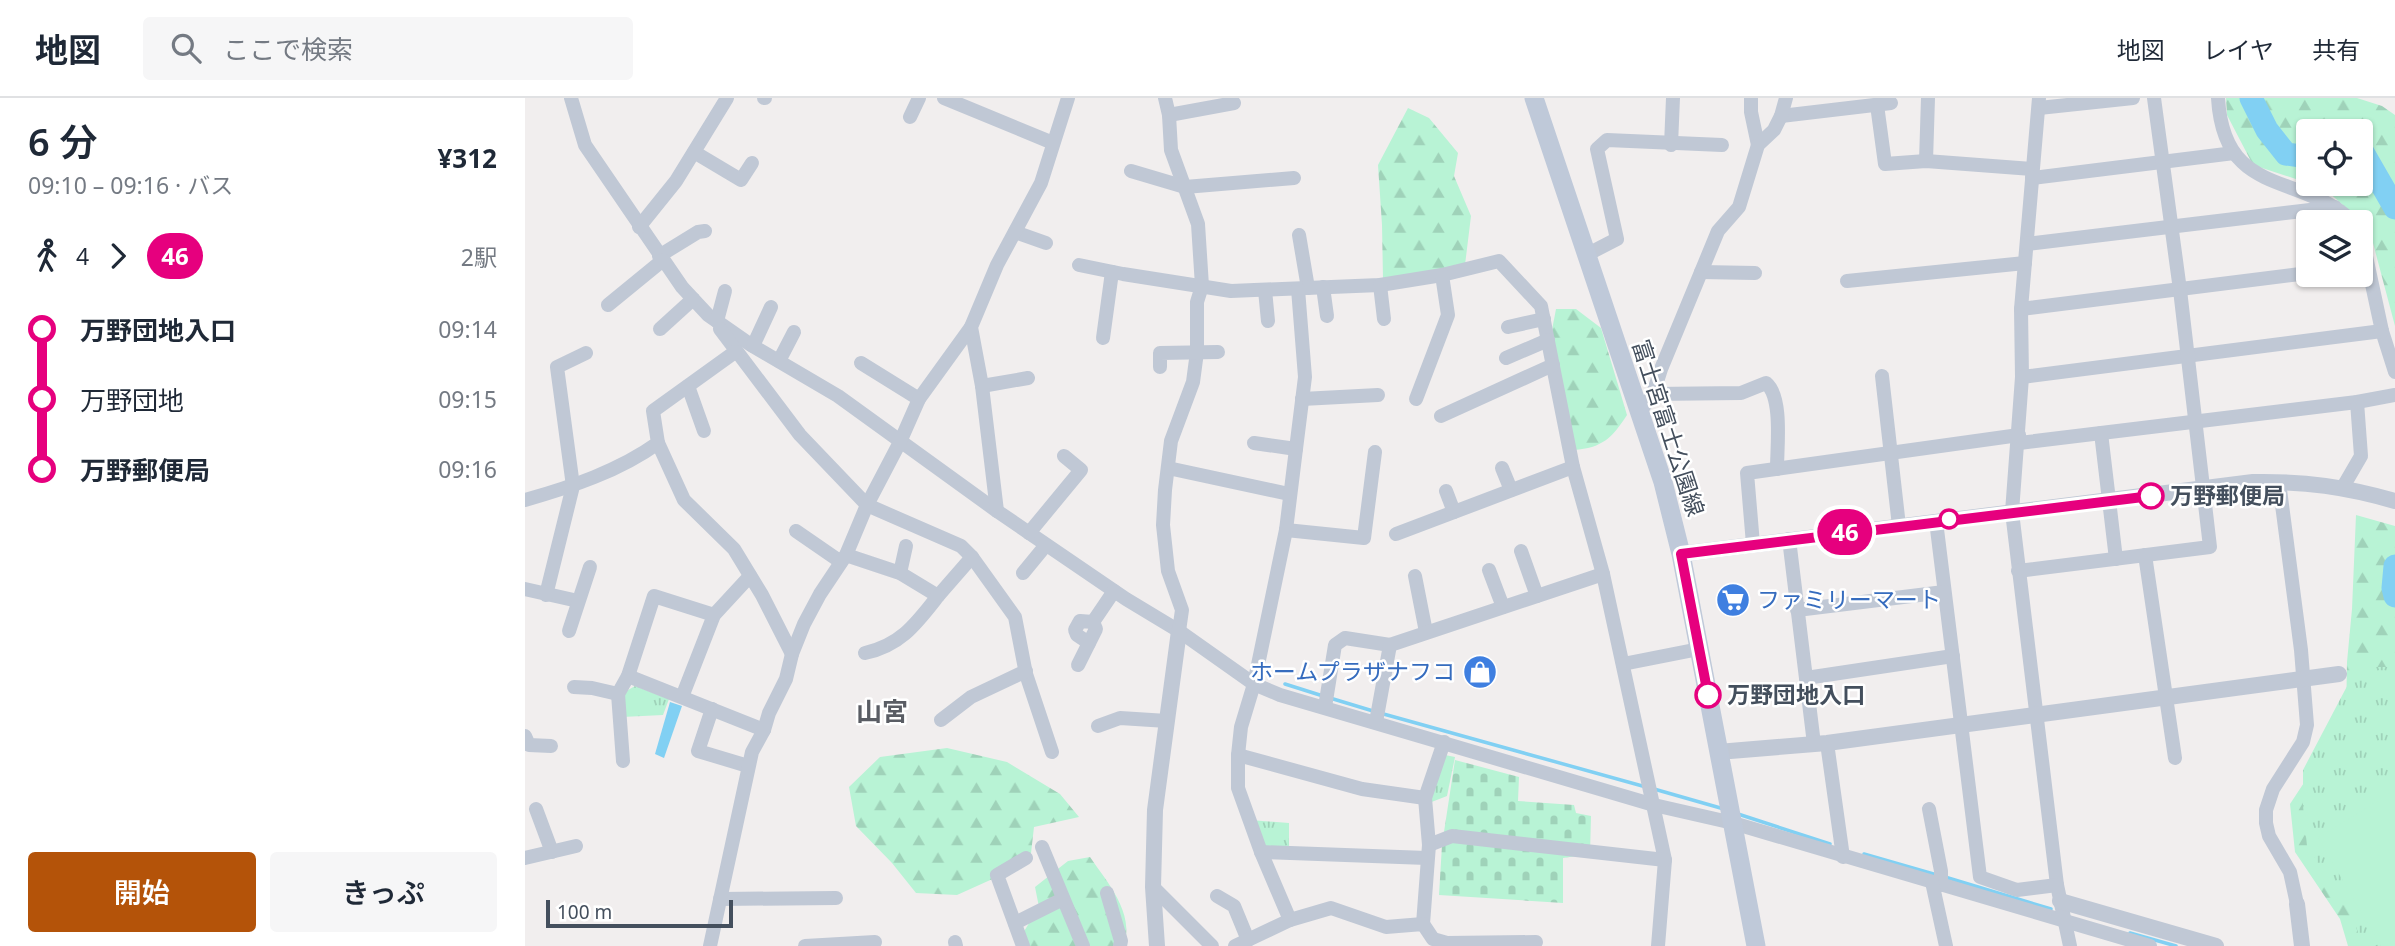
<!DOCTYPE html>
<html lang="ja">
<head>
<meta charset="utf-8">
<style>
	:root { --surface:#fff; --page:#f6f6f7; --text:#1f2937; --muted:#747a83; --line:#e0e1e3; --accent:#b45309 }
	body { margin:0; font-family:"Noto Sans","Noto Sans JP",sans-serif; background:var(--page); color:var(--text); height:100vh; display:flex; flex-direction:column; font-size:26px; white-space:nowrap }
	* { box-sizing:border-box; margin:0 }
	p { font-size:23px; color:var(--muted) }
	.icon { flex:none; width:38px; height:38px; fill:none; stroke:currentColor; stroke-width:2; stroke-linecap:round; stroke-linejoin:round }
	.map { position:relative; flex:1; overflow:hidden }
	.sheet { display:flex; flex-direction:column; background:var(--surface); width:525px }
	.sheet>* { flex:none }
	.badge { padding:0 14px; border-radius:23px; font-size:24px; line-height:46px }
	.tools { position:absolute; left:1771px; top:21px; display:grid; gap:14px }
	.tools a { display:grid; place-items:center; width:77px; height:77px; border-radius:7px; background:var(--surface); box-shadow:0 2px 5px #0004; font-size:35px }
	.scale { position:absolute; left:21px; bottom:18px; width:187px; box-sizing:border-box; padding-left:7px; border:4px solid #444f5d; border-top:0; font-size:19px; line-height:24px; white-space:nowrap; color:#444f5d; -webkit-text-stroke:5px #fff; paint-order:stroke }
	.map>.badge { position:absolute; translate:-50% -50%; box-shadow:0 0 0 4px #fff }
	.legs { display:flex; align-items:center; gap:10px; height:77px; padding:0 28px; font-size:23px }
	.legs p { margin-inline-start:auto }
	.headline { display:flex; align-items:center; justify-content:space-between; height:119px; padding:0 28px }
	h1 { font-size:38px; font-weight:600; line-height:52px }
	.cta { display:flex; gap:14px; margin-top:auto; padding:14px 28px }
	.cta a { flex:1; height:80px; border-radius:7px; background:var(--accent); color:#fff; font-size:28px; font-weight:600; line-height:80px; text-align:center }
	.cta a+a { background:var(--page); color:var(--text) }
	ul { padding:0 28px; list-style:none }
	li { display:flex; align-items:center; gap:24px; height:70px; font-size:26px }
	li i { display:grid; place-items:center; width:10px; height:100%; margin:0 9px; background:currentColor }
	li i::after { content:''; width:18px; height:18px; margin:-9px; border:5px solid; border-radius:50%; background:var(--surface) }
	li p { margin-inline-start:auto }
	li:first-child i { background:linear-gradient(#0000 50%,currentColor 0) }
	li:last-child i { background:linear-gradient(currentColor 50%,#0000 0) }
	header { display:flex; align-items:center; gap:42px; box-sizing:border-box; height:98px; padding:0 35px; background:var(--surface); border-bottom:2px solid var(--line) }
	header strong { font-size:33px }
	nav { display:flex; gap:38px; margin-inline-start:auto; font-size:24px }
	.search { width:490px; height:63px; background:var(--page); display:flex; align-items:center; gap:18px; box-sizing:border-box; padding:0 24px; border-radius:7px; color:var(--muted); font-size:26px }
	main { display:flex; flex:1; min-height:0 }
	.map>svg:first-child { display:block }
	.forest { fill:url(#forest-firs) }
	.cemetery { fill:url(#cemetery-stones) }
	.park { fill:url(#park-tufts) }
	.pitch { fill:#b8f3d5 }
	.water { fill:#81d0f3 }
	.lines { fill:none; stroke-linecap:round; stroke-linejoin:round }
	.stream { stroke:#81d0f3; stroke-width:3.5 }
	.river { stroke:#81d0f3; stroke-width:23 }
	.minor { stroke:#c0c8d5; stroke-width:14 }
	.tertiary { stroke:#c0c8d5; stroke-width:16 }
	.secondary { stroke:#bfc9d9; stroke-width:19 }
	.line-1-casing { stroke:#fff; stroke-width:16 }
	.line-1 { stroke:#e6007e; stroke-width:10 }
	.stop-1-dot { fill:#fff; stroke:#e6007e; stroke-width:3.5 }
	.labels { text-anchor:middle; stroke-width:5; stroke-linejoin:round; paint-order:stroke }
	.street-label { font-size:23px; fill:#444f5d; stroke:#fff }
	.stop-label { font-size:23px; font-weight:bold; fill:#444f5d; stroke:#fff; text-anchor:start }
	.shop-label { font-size:23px; fill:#366cbe; stroke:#fff; text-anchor:start }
	.quarter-label { font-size:26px; font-weight:bold; fill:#5a5d64; stroke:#fff }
</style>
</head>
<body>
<header>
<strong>地図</strong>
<div class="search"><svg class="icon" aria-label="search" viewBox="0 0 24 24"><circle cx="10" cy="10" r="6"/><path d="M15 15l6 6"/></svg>ここで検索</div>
<nav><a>地図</a><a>レイヤ</a><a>共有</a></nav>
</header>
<main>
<section class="sheet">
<div class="headline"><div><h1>6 分</h1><p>09:10 – 09:16 · バス</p></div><b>¥312</b></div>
<div class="legs"><svg class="icon" aria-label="walk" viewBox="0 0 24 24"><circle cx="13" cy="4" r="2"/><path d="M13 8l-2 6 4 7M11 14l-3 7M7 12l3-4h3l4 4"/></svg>4<svg class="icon" aria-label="forward" viewBox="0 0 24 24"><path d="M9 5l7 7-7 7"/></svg><b class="badge" style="background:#e6007e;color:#fff">46</b><p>2駅</p></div>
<ul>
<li><i style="color:#e6007e"></i><b>万野団地入口</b><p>09:14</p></li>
<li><i style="color:#e6007e"></i><span>万野団地</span><p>09:15</p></li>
<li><i style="color:#e6007e"></i><b>万野郵便局</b><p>09:16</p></li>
</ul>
<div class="cta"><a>開始</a><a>きっぷ</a></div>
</section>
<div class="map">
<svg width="1870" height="848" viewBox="0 0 1870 848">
	<defs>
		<pattern id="forest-firs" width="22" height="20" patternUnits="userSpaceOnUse" patternTransform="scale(1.75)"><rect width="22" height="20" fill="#b8f3d5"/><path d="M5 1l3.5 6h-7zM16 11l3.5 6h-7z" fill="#9fd2b9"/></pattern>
		<pattern id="cemetery-stones" width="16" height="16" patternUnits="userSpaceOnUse" patternTransform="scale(1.75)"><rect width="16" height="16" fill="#b8f3d5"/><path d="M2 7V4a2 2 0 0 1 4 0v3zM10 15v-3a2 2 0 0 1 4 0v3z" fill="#9fd2b9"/></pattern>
		<pattern id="park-tufts" width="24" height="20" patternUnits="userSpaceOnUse" patternTransform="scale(1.75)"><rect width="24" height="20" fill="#b8f3d5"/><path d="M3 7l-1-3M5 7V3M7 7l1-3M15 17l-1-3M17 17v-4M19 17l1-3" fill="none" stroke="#9fd2b9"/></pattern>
	</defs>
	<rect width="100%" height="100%" fill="#f1eeee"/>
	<g class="forest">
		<path d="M1701,0H1832L1857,8L1870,17V228L1848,145L1841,128L1800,91L1785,86H1836V33H1783V85L1728,67L1702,17Z"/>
		<path d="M883,10L904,20L933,55L929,78L946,118L940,167L858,181L857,127L853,67Z"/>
		<path d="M1031,211H1051L1076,230L1102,317C1087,340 1077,350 1049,352L1027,232Z"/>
		<path d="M1831,417L1870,428V848H1823L1815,821L1770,754L1765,706L1821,621L1822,564L1827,511Z"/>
		<path d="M422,650L482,664L535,696L554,719L509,729L505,764L432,797L391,795L367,765L331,728L324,689L355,659Z"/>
		<path d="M565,759C582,784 610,815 599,848H502L498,835L514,809L510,789L543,763Z"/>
	</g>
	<path class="cemetery" d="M930,662L994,679L993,703L1049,707L1051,715L1066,718L1065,756L1038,760V805L914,797L917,747Z"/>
	<g class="park">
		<path d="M1848,569H1870V848H1837L1826,813L1782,748L1778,708V672L1830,573Z"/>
		<path d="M110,588L144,601L138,617L97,619L98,595Z"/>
		<path d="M915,656L930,659L922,698L904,705Z"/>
		<path d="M725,722L764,725V755L736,754Z"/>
	</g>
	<path class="pitch" d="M1870,692V848H1856L1793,740Z"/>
	<path class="water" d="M145,604L157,608L139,660L130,656Z"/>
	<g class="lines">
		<g class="stream">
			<path d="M760,586L798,598"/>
			<path d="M805,600L848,613"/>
			<path d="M855,615L1121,689"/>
			<path d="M1129,691L1199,711"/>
			<path d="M1213,716L1305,746"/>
			<path d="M1339,756L1412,777"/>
			<path d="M1420,779L1526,811"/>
			<path d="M1605,835L1651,848"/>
		</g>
		<g class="river">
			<path d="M1726,0L1742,32L1761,56L1783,59"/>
			<path d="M1836,51L1870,110"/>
			<path d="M1870,468L1868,490L1870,498"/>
		</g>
		<g class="minor">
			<path d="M46,0L60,47L157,189L183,217L226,247L313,298L472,413L601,501L654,533L729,586L755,597L1129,707L1208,725L1625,848"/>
			<path d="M239,0H240"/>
			<path d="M419,0L528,45"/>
			<path d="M640,0L644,17L646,52L673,126L677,188L672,204V254L668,284L646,343L640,392L638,427L643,473L657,512L654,533"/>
			<path d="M1226,0V14L1233,47"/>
			<path d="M1514,0L1496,211L1497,279L1487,414L1532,787L1545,848"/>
			<path d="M1693,0C1699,101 1775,73 1828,124"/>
			<path d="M1352,7L1360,66L1401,63L1507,71"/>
			<path d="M1514,10L1608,0"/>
			<path d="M644,17L709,5"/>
			<path d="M1256,18L1366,5"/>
			<path d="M385,19L394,0"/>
			<path d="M1146,47L1148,0"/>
			<path d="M169,54L216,82L227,65"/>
			<path d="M1401,63L1403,0"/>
			<path d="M606,73L660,89L769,80"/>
			<path d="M1507,80L1709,55"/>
			<path d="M114,129L151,83L202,0"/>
			<path d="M490,134L521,145"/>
			<path d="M1836,135L1857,233L1870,274"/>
			<path d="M774,137L783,190"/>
			<path d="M1502,146L1810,109"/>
			<path d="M1061,157L1092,141L1072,51L1082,42L1197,47"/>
			<path d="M134,158L173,134L180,133"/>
			<path d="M554,167L598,176L706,193L855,187L917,177L974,163L1016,208L1048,369L1078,476L1140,762L1133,848"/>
			<path d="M1176,174L1230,175"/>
			<path d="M1322,183L1500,165"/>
			<path d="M855,187L859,221"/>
			<path d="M798,189L802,218"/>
			<path d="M740,192L743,223"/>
			<path d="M83,207L138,162"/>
			<path d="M1496,211L1783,175"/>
			<path d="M192,223L200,193"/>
			<path d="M983,229L1019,221"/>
			<path d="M135,231L168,201"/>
			<path d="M195,231L275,337L342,407L436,448L447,459L490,519L501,576L527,654"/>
			<path d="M578,240L587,174"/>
			<path d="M228,248L246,209"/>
			<path d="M981,260L1023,242"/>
			<path d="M254,263L269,234"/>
			<path d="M336,265L394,301"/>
			<path d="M635,269V255L693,254"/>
			<path d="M1357,278L1374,428"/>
			<path d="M1497,279L1857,233"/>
			<path d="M163,288L179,333"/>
			<path d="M457,288L503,280"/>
			<path d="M1128,296L1216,295L1241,285C1258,299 1252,349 1252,371"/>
			<path d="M777,301L853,297"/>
			<path d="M891,301L923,217L917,177"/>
			<path d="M1114,315L1128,296L1136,271L1193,133L1214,109L1233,47L1249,32L1256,18L1261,0"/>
			<path d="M916,318L1028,267"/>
			<path d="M1576,335L1591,461"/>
			<path d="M133,345L159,402L209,451L237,497L267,556"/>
			<path d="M729,345L771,351"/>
			<path d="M1494,345L1832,304L1870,297"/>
			<path d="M643,370L764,396"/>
			<path d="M977,370L986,392"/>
			<path d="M1754,384L1776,552L1782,627L1778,644L1748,691L1741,712V725L1744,738L1765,774L1772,806"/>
			<path d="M1818,389L1836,358L1832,304"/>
			<path d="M921,393L929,414"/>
			<path d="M0,402C46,389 94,373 133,345L128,313L210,254"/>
			<path d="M472,413L457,288L446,229L472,167L516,85L543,0"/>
			<path d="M1411,423L1455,779L1492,792L1532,787"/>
			<path d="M761,432L839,440L850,354"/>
			<path d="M271,433L316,464"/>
			<path d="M504,435L556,372L539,358"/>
			<path d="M871,436L1048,369"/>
			<path d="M1264,441L1289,646"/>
			<path d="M1228,446L1222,375L1494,337"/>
			<path d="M996,453L1012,498"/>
			<path d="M321,457L375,475L413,498L447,459"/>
			<path d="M1620,457L1650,660"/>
			<path d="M964,472L978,509"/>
			<path d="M1493,473L1685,449L1655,192L1629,0"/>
			<path d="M375,475L381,448"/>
			<path d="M498,475L521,447"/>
			<path d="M890,478L901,534"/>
			<path d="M0,491L53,503"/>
			<path d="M21,497L48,388L32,269L61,255"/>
			<path d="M1272,512L1419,494"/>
			<path d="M44,533L65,469"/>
			<path d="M564,545L552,537L550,532L555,523L568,524"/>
			<path d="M340,555C376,547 391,526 413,498"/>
			<path d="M1098,566L1174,551"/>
			<path d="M553,567L571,531L568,524L589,493"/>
			<path d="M103,578L239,632"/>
			<path d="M1281,580L1428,558"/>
			<path d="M49,589L67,590L93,596"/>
			<path d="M157,599L189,517L225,478"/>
			<path d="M800,609L810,547L820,540L865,547"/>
			<path d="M187,611L173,653L223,668"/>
			<path d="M416,622L446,599L501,573"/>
			<path d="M851,624L865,547L1078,476"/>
			<path d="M573,628L595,620L642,623"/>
			<path d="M0,638L4,647L26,648"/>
			<path d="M1302,645L1318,759"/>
			<path d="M713,657L837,691L900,700"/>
			<path d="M98,663L93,596L103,578L129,498L189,517"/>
			<path d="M11,711L27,754"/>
			<path d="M1404,711L1416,773V787"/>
			<path d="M904,747L927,738L1140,762"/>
			<path d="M517,749L558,848"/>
			<path d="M736,754L902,760"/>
			<path d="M0,760L51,748"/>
			<path d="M1407,784L1421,848"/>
			<path d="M628,789L687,848"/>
			<path d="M582,795L596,843L595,848"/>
			<path d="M692,798L709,808L723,842"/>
			<path d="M195,801L311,800"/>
			<path d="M765,822L736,754L713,690V657L716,629L729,586L761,432L771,351L780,279L773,191"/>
			<path d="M490,825L538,801"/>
			<path d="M898,826L904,747L900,700L919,644"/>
			<path d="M430,844L431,848"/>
			<path d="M185,848L227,654L239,632L244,615L261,581L267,556L279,526L295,496L321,457L342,407L375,344L394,301L446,229"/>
			<path d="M280,848L350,844"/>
			<path d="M498,848L472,777L501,760"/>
			<path d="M710,848L765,822L806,810L861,829L898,826L908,841L922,845L1011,844"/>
		</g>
		<g class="tertiary">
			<path d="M1156,456L1728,384C1780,383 1821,389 1870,403"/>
			<path d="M1193,654L1302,645L1814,576"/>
			<path d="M1535,803L1691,848"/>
			<path d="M1772,806L1777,848"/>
			<path d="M632,848L628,789L630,712L654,533"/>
		</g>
		<path class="secondary" d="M1009,0L1138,384L1156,456L1231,848"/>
	</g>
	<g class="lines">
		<g class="line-1-casing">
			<path id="line-1" d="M1183,597L1156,456L1626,398"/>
		</g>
		<use href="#line-1" class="line-1"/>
	</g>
	<defs>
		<g id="supermarket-disc" transform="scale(1.75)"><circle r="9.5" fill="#3f7fe0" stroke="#fff"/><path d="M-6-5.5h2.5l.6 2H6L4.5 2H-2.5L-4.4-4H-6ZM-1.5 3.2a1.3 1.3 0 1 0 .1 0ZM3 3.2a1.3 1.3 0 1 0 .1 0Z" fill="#fff"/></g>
		<g id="shop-disc" transform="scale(1.75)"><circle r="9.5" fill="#3f7fe0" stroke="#fff"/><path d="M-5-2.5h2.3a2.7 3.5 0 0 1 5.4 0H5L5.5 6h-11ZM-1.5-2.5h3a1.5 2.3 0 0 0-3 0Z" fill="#fff"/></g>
	</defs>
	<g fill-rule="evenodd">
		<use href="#supermarket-disc" x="1208" y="502"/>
		<use href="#shop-disc" x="955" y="574"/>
	</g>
	<g class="stop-1-dot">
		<circle cx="1626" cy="398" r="12"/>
		<circle cx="1424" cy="421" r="9"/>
		<circle cx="1183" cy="597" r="12"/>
	</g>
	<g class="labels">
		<g class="street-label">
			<text transform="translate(1143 330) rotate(72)" y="8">富士宮富士公園線</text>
		</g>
		<g class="stop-label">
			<text x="1645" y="406">万野郵便局</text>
			<text x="1202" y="605">万野団地入口</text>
		</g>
		<g class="shop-label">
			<text x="1232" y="510">ファミリーマート</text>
			<text x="930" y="582" text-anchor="end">ホームプラザナフコ</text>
		</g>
		<g class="quarter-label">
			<text x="357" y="623">山宮</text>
		</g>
	</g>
</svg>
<div class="tools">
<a><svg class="icon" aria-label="locate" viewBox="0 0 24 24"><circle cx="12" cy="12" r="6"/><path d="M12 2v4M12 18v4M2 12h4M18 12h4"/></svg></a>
<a><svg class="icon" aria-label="layers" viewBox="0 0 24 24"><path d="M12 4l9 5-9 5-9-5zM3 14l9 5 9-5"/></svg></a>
</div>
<div class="scale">100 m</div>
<b class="badge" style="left:1320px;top:434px;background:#e6007e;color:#fff">46</b>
</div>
</main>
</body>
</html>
